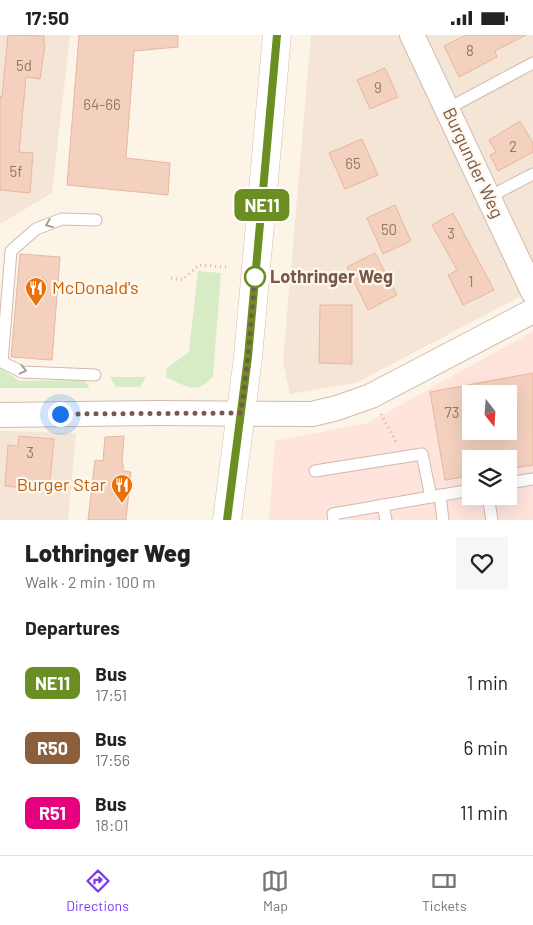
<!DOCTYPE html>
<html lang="en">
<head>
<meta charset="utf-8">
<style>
	:root { --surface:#fff; --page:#f6f6f6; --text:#222; --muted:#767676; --line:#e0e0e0; --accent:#7c3aed }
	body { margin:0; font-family:Barlow,sans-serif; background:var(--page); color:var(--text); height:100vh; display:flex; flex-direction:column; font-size:19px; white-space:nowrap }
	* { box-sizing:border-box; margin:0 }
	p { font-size:16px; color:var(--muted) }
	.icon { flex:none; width:28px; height:28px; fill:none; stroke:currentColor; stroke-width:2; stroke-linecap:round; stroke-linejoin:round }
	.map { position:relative; height:485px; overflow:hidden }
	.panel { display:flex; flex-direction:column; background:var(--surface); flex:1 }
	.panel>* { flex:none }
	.badge { padding:0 10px; border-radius:8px; font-size:18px; line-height:32px }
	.needle { width:32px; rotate:163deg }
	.controls { position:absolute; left:462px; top:350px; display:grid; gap:10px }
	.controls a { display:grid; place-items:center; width:55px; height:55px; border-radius:0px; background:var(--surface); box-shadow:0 5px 20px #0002; font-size:25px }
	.you { position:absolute; width:25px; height:25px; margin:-12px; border:4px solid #fff; border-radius:50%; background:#1a73e8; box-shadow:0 0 0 8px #1a73e833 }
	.map>.badge { position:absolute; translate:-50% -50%; box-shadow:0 0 0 2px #fff }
	h2 { padding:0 25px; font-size:19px; line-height:45px }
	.round { display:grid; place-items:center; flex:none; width:52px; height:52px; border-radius:0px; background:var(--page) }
	.headline { display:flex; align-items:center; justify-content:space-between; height:85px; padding:0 25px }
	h1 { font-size:24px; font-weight:800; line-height:38px }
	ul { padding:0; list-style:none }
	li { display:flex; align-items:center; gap:15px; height:65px; padding:0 25px }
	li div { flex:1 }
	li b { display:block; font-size:19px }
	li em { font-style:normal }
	li .badge { min-width:55px; font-weight:700; text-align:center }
	.status { display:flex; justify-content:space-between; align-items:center; height:35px; padding:0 25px; background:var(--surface); direction:ltr }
	.status svg { height:14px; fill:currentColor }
	.tab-bar { display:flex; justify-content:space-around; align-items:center; height:70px; border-top:1px solid var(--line); background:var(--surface); font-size:14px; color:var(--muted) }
	.tab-bar a { display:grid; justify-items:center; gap:2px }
	.tab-bar .on { color:var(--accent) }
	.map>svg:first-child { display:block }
	.residential { fill:#f5e5d6 }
	.commercial { fill:#fee4dc; fill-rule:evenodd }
	.green { fill:#d7ecc5 }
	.building { fill:#f4d1be; stroke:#e8b69e; fill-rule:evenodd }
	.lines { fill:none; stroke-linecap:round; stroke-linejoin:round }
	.service-casing { stroke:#d0baac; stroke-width:13 }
	.minor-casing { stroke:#d0baac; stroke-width:26 }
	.secondary-casing { stroke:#d6bcac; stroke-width:29 }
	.path { stroke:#dab3a1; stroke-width:3; stroke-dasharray:1 4; stroke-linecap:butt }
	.service { stroke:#fff; stroke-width:11 }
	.minor { stroke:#fff; stroke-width:24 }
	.secondary { stroke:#fff; stroke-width:28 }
	.oneway { stroke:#af9b92 }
	.line-casing { stroke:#fff; stroke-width:11 }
	.line { stroke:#6b8e23; stroke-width:8 }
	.walk { stroke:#79584a; stroke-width:5; stroke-dasharray:0 9 }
	.stop-dot { fill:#fff; stroke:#6b8e23; stroke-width:2.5 }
	.labels { text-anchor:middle; stroke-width:4.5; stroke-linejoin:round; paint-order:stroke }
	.number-label { font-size:15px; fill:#987667 }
	.street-label { font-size:18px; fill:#79584a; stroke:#fff8ef }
	.stop-label { font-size:18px; font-weight:bold; fill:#79584a; stroke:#fff8ef; text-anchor:start }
	.food-label { font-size:18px; fill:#c56008; stroke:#fff8ef; text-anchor:start }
</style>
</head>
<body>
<div class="status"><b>17:50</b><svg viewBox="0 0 49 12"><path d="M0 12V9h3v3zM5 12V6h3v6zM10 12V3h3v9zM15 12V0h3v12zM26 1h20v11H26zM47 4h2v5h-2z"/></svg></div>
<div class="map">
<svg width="533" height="485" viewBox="0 0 533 485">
	<rect width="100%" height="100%" fill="#fdf4e8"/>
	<g class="residential">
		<path d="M0,0H70L52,158L0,189Z"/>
		<path d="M311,0H533V255L356,348L290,359L283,327Z"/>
		<path d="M0,396L76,398L68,485H0Z"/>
	</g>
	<path class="commercial" d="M533,296V485H269L275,406L368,388ZM471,359H509V396H471ZM471,424H509V461H471Z"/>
	<g class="green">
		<path d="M198,236L221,238L213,341C196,361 186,351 166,342L167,333L189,317Z"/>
		<path d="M0,333L20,346L82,345L88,349L89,353H0Z"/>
		<path d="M110,342H146L140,352H116Z"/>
	</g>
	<g class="building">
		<path d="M8,0L44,1V10H45L40,44L26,42L19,117L33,118L30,158L0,155V61L2,62Z"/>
		<path d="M79,0H178V12L134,16L126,123L170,128L168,160L67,150Z"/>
		<path d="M466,0H526L495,16L497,22L459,42L444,11Z"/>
		<path d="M385,33L398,62L370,74L357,45Z"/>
		<path d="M520,86L533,108V117L498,136L490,120L496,117L489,105Z"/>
		<path d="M362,104L378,140L345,154L329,118Z"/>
		<path d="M395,170L411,206L383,219L367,183Z"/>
		<path d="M453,178L494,255L463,270L448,240L457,235L432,190Z"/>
		<path d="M375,218L397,260L368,275L347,232Z"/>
		<path d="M20,219L60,222L52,325L11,322Z"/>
		<path d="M320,270H352V329L319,328Z"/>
		<path d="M533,338V430L509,434V424H471V441L445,445L430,357ZM471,359H509V396H471Z"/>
		<path d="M19,401L54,404L49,455L5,451L8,410L18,411Z"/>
		<path d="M124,401L122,428H123V436L131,437L126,485H88L95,425L103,426L105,402Z"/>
	</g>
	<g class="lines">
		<g class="service-casing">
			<g id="service">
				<path d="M447,74L533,28"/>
				<path d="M489,162L533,139"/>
				<path d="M95,340L22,337L2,327L11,216L36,194L62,184L96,185"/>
				<path d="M315,436L422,419L431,462"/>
				<path d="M509,448L533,444"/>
				<path d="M440,460L443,485"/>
				<path d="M488,461L492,485"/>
				<path d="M383,470L386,485"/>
				<path d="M334,485L333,479L471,455"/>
			</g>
		</g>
		<g class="minor-casing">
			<g id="minor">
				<path d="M412,0L533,257"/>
				<path d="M0,380L156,378L312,379L337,373L371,361L533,276"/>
			</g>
		</g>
		<g class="secondary-casing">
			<path id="secondary" d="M227,485L248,322L277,0"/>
		</g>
		<g class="path">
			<path d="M171,243L182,245L199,230L226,232"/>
			<path d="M381,379L397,409"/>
		</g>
		<use href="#service" class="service"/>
		<use href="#minor" class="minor"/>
		<use href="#secondary" class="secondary"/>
	</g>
	<defs><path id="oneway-chevron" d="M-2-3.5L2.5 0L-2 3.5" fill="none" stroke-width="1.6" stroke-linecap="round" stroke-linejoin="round" transform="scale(1.25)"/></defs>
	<g class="oneway">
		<use href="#oneway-chevron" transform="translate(49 189) rotate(158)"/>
		<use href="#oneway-chevron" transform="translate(23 335) rotate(14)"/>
	</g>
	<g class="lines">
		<g class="line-casing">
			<path id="line" d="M227,485L248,322L277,0"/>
		</g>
		<use href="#line" class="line"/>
		<path class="walk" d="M60,379L241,378L248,322L255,242"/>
	</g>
	<defs>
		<g id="restaurant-pin" transform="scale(1.125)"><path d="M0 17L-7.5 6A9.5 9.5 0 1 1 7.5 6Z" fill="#e8710a" stroke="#fff8ef"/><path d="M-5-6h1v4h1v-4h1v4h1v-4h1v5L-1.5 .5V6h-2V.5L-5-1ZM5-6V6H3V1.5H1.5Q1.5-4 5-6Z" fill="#fff"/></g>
	</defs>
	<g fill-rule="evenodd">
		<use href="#restaurant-pin" x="36" y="253"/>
		<use href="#restaurant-pin" x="122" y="450"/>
	</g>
	<circle class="stop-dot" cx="255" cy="242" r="10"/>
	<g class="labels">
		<g class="number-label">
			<text x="470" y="21">8</text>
			<text x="24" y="36">5d</text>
			<text x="378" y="58">9</text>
			<text x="102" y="75">64-66</text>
			<text x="513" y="117">2</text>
			<text x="353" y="134">65</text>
			<text x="16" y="142">5f</text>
			<text x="389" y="200">50</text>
			<text x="451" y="204">3</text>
			<text x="471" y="252">1</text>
			<text x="452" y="383">73</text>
			<text x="30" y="423">3</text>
		</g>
		<g class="street-label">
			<text transform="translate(473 128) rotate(65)" y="6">Burgunder Weg</text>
		</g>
		<g class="stop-label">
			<text x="270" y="248">Lothringer Weg</text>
		</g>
		<g class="food-label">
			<text x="52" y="259">McDonald's</text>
			<text x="106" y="456" text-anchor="end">Burger Star</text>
		</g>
	</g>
</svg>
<div class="controls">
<a><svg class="needle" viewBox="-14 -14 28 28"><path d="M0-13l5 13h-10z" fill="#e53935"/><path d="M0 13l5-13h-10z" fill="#767676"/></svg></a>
<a><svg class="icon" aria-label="layers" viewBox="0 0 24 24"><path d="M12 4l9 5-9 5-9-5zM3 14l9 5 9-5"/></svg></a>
</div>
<div class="you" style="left:60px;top:379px"></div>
<b class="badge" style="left:262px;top:170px;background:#6b8e23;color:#fff">NE11</b>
</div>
<section class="panel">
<div class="headline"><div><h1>Lothringer Weg</h1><p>Walk · 2 min · 100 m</p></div><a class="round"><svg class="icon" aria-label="heart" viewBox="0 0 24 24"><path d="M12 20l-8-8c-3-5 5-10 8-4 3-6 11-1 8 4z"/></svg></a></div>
<h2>Departures</h2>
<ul>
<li><span class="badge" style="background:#6b8e23;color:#fff">NE11</span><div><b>Bus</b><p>17:51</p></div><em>1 min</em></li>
<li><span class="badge" style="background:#8b5e3c;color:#fff">R50</span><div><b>Bus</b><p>17:56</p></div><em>6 min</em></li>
<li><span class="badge" style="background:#e6007e;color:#fff">R51</span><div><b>Bus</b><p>18:01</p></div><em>11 min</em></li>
</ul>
</section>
<nav class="tab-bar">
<a class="on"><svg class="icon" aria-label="directions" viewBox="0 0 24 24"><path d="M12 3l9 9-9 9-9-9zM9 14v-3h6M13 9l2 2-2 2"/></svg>Directions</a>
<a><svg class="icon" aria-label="map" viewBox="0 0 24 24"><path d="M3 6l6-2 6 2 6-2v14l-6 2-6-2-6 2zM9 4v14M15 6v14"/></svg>Map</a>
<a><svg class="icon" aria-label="tickets" viewBox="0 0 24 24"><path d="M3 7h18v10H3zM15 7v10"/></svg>Tickets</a>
</nav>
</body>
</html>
